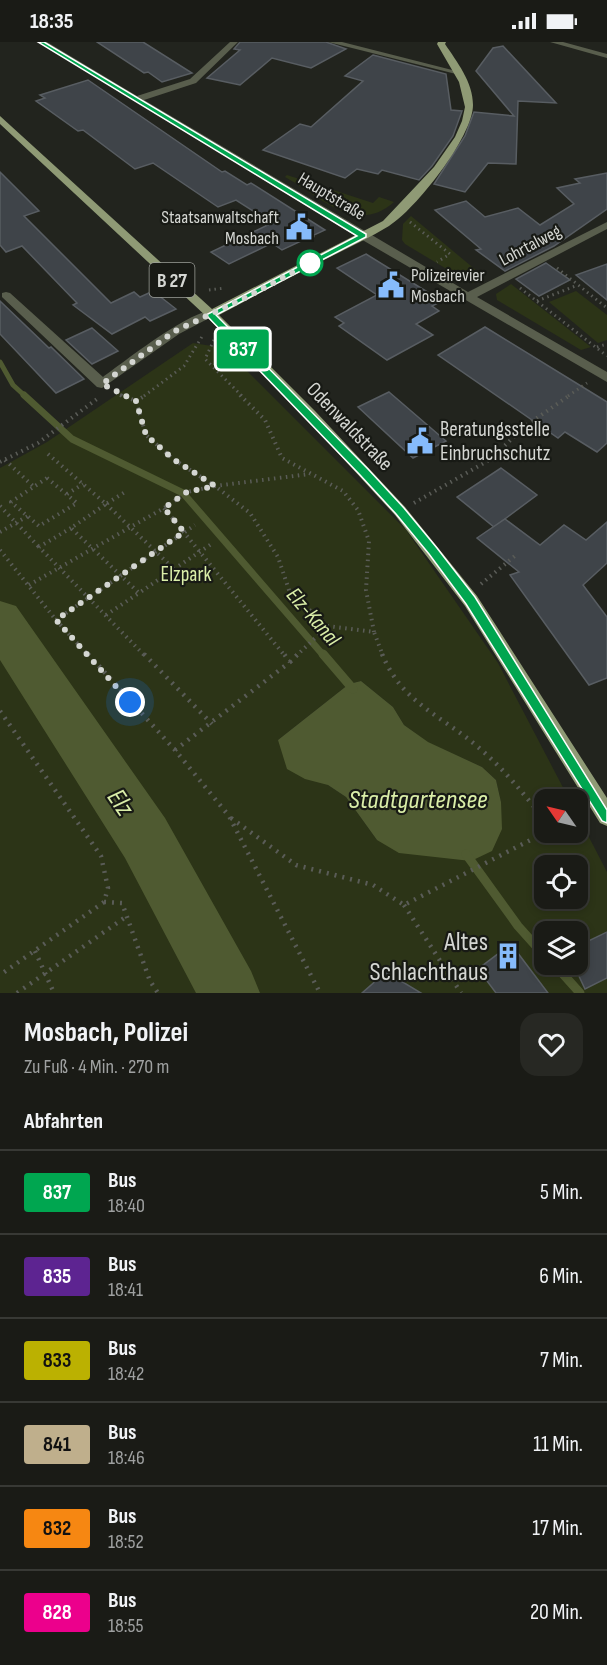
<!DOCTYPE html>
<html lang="de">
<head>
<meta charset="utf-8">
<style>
	:root { --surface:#1a1b16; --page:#272823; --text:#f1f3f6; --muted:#9fa1a1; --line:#383935 }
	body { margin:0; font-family:"Sofia Sans Condensed",sans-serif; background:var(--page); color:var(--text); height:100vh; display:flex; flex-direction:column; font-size:22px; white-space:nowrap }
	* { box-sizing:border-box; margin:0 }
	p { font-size:20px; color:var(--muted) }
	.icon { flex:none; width:33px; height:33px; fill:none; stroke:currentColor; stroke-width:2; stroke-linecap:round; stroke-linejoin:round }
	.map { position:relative; height:951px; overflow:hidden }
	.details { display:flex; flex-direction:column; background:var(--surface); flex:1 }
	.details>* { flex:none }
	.badge { padding:0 12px; border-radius:4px; font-size:21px; line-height:39px }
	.needle { width:39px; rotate:304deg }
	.controls { position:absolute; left:534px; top:747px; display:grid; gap:12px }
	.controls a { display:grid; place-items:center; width:54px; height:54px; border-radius:12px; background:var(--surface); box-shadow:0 3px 9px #0003,0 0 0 2px var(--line); font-size:30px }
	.you { position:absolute; width:30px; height:30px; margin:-15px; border:4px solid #fff; border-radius:50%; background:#1a73e8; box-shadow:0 0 0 9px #1a73e833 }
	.map>.badge { position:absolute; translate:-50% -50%; box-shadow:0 0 0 3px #fff }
	h2 { padding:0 24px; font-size:22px; line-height:54px }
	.round { display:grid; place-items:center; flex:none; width:63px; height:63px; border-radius:18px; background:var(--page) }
	.overview { display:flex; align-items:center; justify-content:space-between; height:102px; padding:0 24px }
	h1 { font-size:28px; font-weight:700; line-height:45px }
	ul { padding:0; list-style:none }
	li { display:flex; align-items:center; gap:18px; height:84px; padding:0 24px; border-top:2px solid var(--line) }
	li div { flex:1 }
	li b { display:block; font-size:22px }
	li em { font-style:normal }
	li .badge { min-width:66px; font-weight:700; text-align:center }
	.status { display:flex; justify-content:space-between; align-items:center; height:42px; padding:0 30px; background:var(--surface); direction:ltr }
	.status svg { height:16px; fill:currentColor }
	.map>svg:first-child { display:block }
	.green { fill:#2c3417; fill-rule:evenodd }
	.water { fill:#4f5a31 }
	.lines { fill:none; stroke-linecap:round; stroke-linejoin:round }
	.stream-far2 { stroke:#4f5a31; stroke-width:5 }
	.stream-far1 { stroke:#4f5a31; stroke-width:7 }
	.stream { stroke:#4f5a31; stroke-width:9 }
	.river { fill:#4f5a31; fill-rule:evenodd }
	.building { fill:#3f4449; stroke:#585d62; stroke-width:1.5 }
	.path-far2 { stroke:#5a5c57; stroke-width:3; stroke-dasharray:1.5 4; stroke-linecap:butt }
	.path-far1 { stroke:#5a5c57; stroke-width:4; stroke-dasharray:1.5 4.5; stroke-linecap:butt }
	.path { stroke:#5a5c57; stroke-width:4.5; stroke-dasharray:2 6; stroke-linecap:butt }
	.minor { fill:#595e4d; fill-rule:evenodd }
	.major { fill:#8f9a75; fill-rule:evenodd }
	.line { fill:#00a650; stroke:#fff; stroke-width:1.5 }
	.walk { stroke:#d4d6d2; stroke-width:6; stroke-dasharray:0 10.8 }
	.stop-dot { fill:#fff; stroke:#00a650; stroke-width:3 }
	.labels { text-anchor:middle; stroke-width:4.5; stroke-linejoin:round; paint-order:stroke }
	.far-street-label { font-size:18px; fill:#d4d6d2; stroke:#181a15 }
	.far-poi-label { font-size:18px; fill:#d4d6d2; stroke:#181a15; text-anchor:end }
	.shield { fill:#181a15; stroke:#9c9e99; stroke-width:1.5 }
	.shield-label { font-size:20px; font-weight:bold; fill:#d4d6d2 }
	.street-label { font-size:21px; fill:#d4d6d2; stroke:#181a15 }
	.poi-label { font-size:21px; fill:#d4d6d2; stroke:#181a15; text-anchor:start }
	.park-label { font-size:21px; fill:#daeea8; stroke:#181a15 }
	.water-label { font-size:22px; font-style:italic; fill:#daeea8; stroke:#181a15 }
	.near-poi-label { font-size:26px; fill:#d4d6d2; stroke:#181a15; text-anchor:end }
	.near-water-label { font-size:27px; font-style:italic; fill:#daeea8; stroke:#181a15 }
</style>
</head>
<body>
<div class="status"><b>18:35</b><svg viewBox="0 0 49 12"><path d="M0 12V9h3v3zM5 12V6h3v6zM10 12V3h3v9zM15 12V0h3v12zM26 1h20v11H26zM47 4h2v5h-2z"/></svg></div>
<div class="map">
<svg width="607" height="951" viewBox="0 0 607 951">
	<rect width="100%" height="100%" fill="#22241e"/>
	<g class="green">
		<path d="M287,133L373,161L379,155L394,160C356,194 320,154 285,135Z"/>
		<path d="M411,174L477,229L481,237L473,241L465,238L405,202L402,198L403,182Z"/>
		<path d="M511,242L591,305L581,308L497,258L496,252Z"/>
		<path d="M576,249L607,273V298L598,301L549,260Z"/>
		<path d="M193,301L224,306L406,488L498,621L569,757L544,758V790H578V774L607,830V951H0V426L47,400ZM361,639L393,665L404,683L427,700L482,725L496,738L501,760L377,798L346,755L328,743L278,698L349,642ZM544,824H578V856H544ZM544,890H578V922H544Z"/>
	</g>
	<path class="water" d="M361,639L393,665L404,683L428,700L482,725L496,738L501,760L502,787L492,809L471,819L399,811L377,798L346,755L328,743L305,737L287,727L278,698L349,642Z"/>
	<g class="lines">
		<path class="stream-far2" d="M0,320L13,343L25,354"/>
		<path class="stream-far1" d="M24,353L72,397L183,451L324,614"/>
		<g class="stream">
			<path d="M323,612L353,647"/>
			<path d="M466,812L518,884L544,913"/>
			<path d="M554,922L580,951"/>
		</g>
		<path class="river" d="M0,559L16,564L165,776L251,929L260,951H196L125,816L0,618Z"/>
	</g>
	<g class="building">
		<path d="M97,0H143L192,31L162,40L148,30L144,31Z"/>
		<path d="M240,0H326L346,7L311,26L272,16L240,43L207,36L240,8L234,7Z"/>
		<path d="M503,4L556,61L518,59L516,122L488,121L465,150L434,142L465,94L474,70L514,74L476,29L493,6Z"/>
		<path d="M373,13L446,32L451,68L462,69L453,94L432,124L419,138L382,128L378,132L357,127L345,136L263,108L300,82L311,85L363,39L345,34Z"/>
		<path d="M88,38L222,130L225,129L247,143L251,141L325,188L282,208L272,201L229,222L211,210L272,181L236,158L218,165L153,121L135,127L83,88L78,89L36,59L45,56L40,53Z"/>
		<path d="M0,130L39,169L24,174L111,261L134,250L140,255L153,249L176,267L150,279L145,275L112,292L73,263L77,261L22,204L6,210L0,203Z"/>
		<path d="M607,131V167L554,204L505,229L476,208L481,207L435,168L466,159L485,175L518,166L540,183L574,162L557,146L580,141L575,137Z"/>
		<path d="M366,212L442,259L432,264L439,269L416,282L433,293L387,318L339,284L344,281L335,275L377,253L337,226Z"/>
		<path d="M546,221L570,238L539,254L516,237Z"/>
		<path d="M607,222V258L576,233Z"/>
		<path d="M0,259L49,306L51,305L84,337L56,351L0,292Z"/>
		<path d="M485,285L607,360V401L597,410L565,390L558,396L438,313Z"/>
		<path d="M92,286L118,309L92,322L66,298Z"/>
		<path d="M389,350L446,399L413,416L358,365Z"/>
		<path d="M501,426L537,453L494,485L457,455Z"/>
		<path d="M505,477L540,503L564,483L586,498L607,480V521L583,543L607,575V636L589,643L510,533L519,530L477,496Z"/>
		<path d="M607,890V936L585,947L578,932V904Z"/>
		<path d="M511,902L548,951H496L478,927Z"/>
		<path d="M386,930L421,951H362Z"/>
	</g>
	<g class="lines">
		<g class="path-far2">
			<path d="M410,180L450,212L437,220"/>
			<path d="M313,194L318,193"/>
			<path d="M557,226L607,266"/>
			<path d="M520,246L607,314"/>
			<path d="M209,248L225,246"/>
			<path d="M537,259L578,243"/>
			<path d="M250,288L259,286"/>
			<path d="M214,298L205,317L242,354"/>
			<path d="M597,305L607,302"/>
			<path d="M116,351L124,354"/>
			<path d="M144,354L184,324L203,293"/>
			<path d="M568,354L587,341"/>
		</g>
		<g class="path-far1">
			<path d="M120,353L136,359L146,393L173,417L215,444L310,432"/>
			<path d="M240,353L265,378L282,416L343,449L358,468L369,499L366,548L374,590"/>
			<path d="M136,359L146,353"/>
			<path d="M48,412L106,462L125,450"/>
			<path d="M5,418L34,445"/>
			<path d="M0,420L38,401L97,357"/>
			<path d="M47,436L77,461L39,484L11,460Z"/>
			<path d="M67,452L83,442"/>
			<path d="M414,461L491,417L524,385L570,353"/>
			<path d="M106,462L174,527L139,551L71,486Z"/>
			<path d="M0,464L39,505"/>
			<path d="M164,466L285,614"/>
			<path d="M71,486L39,505L145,614"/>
			<path d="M0,490L28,474"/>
			<path d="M0,508L56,578L89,614"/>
			<path d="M174,527L213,501"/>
			<path d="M481,542L516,513"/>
			<path d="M29,543L164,466L187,450L215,444L250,471L278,515L290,551L328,584L374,590L383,614"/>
			<path d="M106,573L139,551"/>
			<path d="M56,578L195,483"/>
			<path d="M296,614L328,584"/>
		</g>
		<g class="path">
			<path d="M88,612L175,708L229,774L320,951"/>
			<path d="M144,612L212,682"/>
			<path d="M382,612C402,661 441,673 478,705C503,726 523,751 544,777"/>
			<path d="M290,620L298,612"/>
			<path d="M0,669L101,814L108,846L104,860L0,933"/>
			<path d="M175,708L290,620L284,612"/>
			<path d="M231,776L296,823L373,843L404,863L546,790"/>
			<path d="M104,860L122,861L150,939L158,951"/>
			<path d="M404,863L461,951"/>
			<path d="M35,909L54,951"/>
			<path d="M17,951L127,874"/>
		</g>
		<g class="minor">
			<path d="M38,0H47L137,54L190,37L230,0H238L196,41L144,58L468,250L607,180V187L477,255L607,330V340L359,196Z"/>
			<path d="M328,0H342L464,31L460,33Z"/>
			<path d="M550,0H563L607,12V16Z"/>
			<path d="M6,250L10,251L103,335C123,321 193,265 215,269L217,272L179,292L102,346L97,345L2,255V251Z"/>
		</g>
		<path class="major" d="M438,0H446L445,2C457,20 473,40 473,63C473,95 415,168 389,184C371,195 351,204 332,214C294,233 256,253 219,273L315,369L405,465L477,554L607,756V784L600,781L465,564L395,473L305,375L207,275L0,82V74L212,267L383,179L434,125L455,95L462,79L465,65L459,40L437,2Z"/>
	</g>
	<path class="line" d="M38,0H44L366,192V195L216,273L368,427L404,466L437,506L475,555L607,768V781L602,779L466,562L429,512L396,472L360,433L206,273L357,194Z"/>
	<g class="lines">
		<path class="walk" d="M130,660L56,578L184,490L164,466L187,450L215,444L173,417L146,393L136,359L102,342L175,289L247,255L312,220L310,221"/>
	</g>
	<defs>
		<g id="civic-bare" transform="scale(2.07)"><path d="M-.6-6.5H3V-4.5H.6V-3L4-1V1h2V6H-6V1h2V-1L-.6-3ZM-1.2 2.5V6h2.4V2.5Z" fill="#86bbfb" stroke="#181a15" stroke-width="2.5" paint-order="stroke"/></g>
		<g id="building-bare" transform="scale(2.07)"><path d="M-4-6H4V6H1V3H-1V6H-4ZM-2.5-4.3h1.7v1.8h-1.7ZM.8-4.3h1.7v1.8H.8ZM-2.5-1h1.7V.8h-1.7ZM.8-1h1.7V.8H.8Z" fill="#86bbfb" stroke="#181a15" stroke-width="2.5" paint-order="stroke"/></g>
	</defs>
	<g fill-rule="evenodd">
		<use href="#civic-bare" x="299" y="185"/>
		<use href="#civic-bare" x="391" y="243"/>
		<use href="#civic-bare" x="420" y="399"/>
		<use href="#building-bare" x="508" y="914"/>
	</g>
	<circle class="stop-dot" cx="310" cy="221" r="12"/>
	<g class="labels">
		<g class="far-street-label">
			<text transform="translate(332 154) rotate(31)" y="6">Hauptstraße</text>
			<text transform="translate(530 203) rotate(-28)" y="6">Lohrtalweg</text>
		</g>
		<g class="far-poi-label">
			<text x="279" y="181">Staatsanwaltschaft<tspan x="279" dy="21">Mosbach</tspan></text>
			<text x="411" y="239" text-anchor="start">Polizeirevier<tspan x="411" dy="21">Mosbach</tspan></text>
		</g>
		<rect class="shield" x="149.5" y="221" width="45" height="34" rx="4.5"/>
		<g class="shield-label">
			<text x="172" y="245">B 27</text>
		</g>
		<g class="street-label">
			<text transform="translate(350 384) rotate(46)" y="7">Odenwaldstraße</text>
		</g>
		<g class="poi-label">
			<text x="440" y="394">Beratungsstelle<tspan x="440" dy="24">Einbruchschutz</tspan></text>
		</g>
		<g class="park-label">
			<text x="186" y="539">Elzpark</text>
		</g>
		<g class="water-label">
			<text transform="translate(314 574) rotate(49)" y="8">Elz-Kanal</text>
		</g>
		<g class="near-poi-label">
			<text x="488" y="908">Altes<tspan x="488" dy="30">Schlachthaus</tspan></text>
		</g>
		<g class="near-water-label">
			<text x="418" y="766">Stadtgartensee</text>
			<text transform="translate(121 760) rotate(56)" y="9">Elz</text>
		</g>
	</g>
</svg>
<div class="controls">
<a><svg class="needle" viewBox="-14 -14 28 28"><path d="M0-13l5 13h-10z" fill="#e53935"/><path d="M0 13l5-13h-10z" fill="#9fa1a1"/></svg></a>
<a><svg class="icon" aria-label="locate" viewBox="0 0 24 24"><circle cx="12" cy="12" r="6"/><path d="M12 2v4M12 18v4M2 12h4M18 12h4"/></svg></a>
<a><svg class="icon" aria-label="layers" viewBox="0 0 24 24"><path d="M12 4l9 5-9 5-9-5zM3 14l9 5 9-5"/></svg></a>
</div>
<div class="you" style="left:130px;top:660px"></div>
<b class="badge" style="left:243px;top:307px;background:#00a650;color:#fff">837</b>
</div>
<section class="details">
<div class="overview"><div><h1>Mosbach, Polizei</h1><p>Zu Fuß · 4 Min. · 270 m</p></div><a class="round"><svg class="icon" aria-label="heart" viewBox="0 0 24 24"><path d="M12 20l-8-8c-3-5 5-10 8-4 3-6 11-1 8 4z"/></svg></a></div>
<h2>Abfahrten</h2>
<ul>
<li><span class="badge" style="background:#00a650;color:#fff">837</span><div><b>Bus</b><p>18:40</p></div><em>5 Min.</em></li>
<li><span class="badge" style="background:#5d2491;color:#fff">835</span><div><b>Bus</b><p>18:41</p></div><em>6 Min.</em></li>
<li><span class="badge" style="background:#bbb101;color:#111">833</span><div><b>Bus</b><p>18:42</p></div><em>7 Min.</em></li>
<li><span class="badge" style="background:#bfaf8c;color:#111">841</span><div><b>Bus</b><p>18:46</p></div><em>11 Min.</em></li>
<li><span class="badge" style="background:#f68712;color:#111">832</span><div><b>Bus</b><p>18:52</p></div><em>17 Min.</em></li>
<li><span class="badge" style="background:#ec008c;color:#fff">828</span><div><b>Bus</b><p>18:55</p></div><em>20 Min.</em></li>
</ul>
</section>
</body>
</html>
